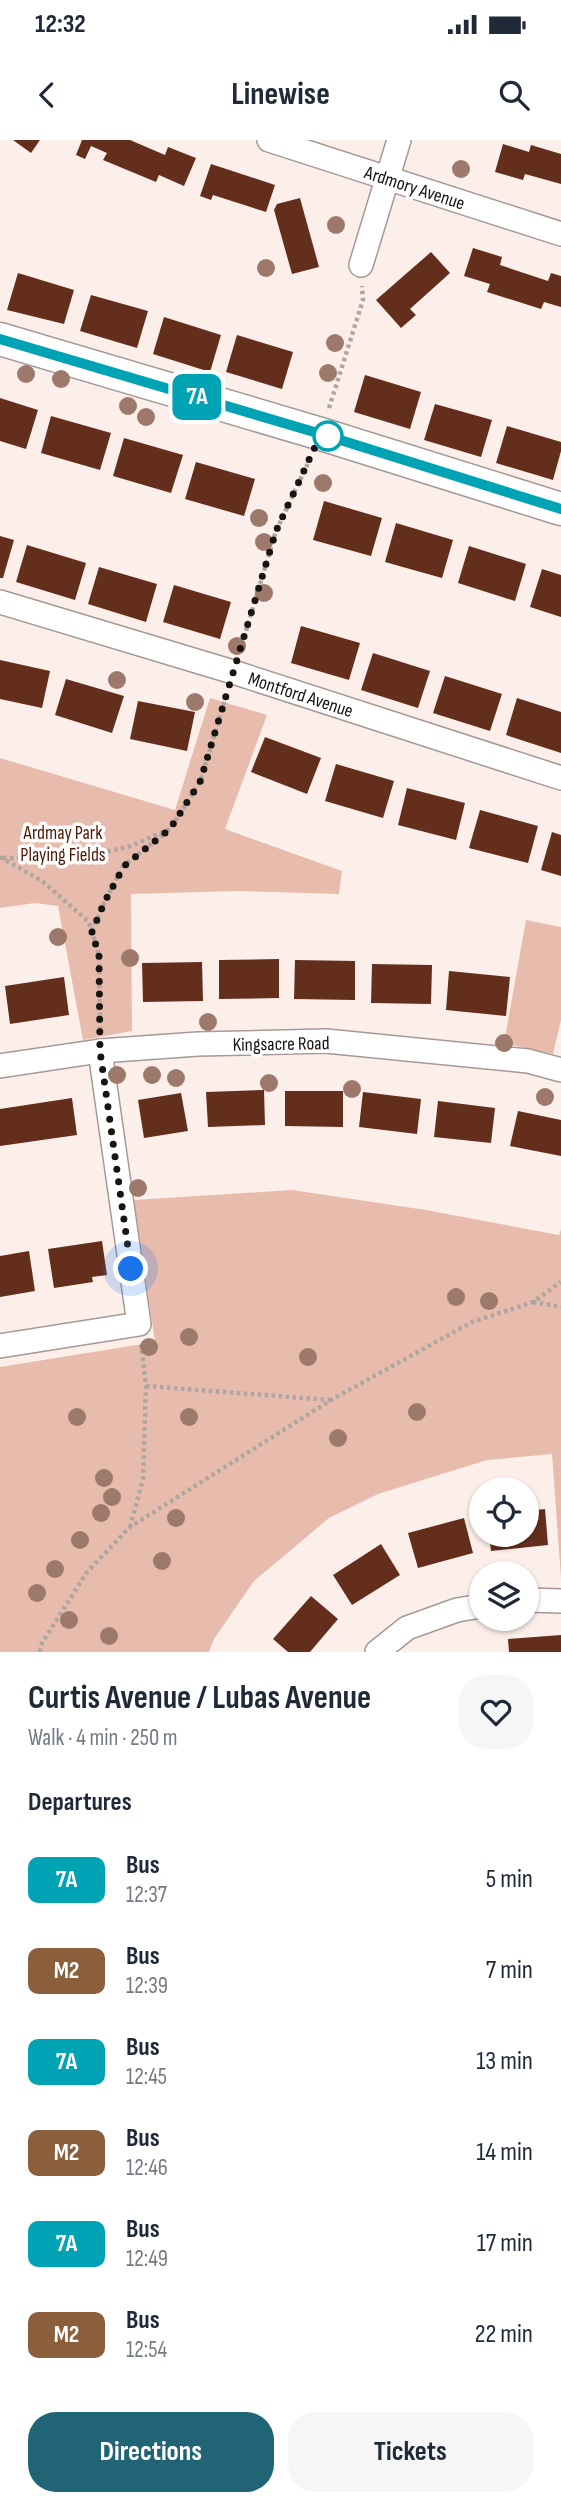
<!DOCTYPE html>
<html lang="en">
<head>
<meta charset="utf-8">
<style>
	:root { --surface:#fff; --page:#f6f6f7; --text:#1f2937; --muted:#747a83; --accent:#216476 }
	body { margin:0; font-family:"Sofia Sans Condensed",sans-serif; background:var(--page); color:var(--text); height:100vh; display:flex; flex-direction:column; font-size:26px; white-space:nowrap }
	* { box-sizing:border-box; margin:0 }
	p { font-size:23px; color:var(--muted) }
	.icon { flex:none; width:38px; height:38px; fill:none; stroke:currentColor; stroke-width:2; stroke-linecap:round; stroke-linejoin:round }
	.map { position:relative; height:1512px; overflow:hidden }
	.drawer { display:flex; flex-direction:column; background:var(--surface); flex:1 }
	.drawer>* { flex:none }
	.badge { padding:0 14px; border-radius:10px; font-size:24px; line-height:46px }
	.tools { position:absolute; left:469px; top:1337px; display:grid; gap:14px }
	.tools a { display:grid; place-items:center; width:70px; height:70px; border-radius:50%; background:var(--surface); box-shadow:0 2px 5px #0004; font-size:35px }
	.you { position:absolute; width:35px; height:35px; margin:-18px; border:5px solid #fff; border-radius:50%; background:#1a73e8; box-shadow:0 0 0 10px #1a73e833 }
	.map>.badge { position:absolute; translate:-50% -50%; box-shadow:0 0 0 4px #fff }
	h2 { padding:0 28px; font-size:26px; line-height:63px }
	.round { display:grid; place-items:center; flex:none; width:74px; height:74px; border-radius:28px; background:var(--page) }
	.overview { display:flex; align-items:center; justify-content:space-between; height:119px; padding:0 28px }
	h1 { font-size:33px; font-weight:700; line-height:52px }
	.button { display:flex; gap:14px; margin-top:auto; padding:14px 28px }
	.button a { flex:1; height:80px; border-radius:28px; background:var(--accent); color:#fff; font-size:28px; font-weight:700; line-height:80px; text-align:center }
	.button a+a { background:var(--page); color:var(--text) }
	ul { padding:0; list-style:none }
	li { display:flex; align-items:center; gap:21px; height:91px; padding:0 28px }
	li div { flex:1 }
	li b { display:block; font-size:26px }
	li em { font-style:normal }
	li .badge { min-width:77px; font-weight:700; text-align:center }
	.status { display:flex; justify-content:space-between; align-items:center; height:49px; padding:0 35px; background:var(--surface); direction:ltr }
	.status svg { height:19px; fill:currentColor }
	header { display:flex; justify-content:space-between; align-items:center; height:91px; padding:0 28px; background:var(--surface); font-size:32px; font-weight:700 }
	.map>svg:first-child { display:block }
	.green { fill:#e8bcad }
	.building { fill:#642e1c }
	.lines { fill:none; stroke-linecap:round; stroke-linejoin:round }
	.street-casing { stroke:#a69995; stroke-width:26 }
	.secondary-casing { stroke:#a69995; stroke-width:35 }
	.path { stroke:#afa5a1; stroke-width:4.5; stroke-dasharray:3.5 3.5; stroke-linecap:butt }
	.street { stroke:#fff; stroke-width:23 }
	.secondary { stroke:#fff; stroke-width:32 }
	.tree { fill:#9d796b }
	.line-casing { stroke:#fff; stroke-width:16 }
	.line { stroke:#00a3b4; stroke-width:10 }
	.walk { stroke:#181412; stroke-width:7; stroke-dasharray:0 12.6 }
	.stop-dot { fill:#fff; stroke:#00a3b4; stroke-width:3.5 }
	.labels { text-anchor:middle; stroke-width:7; stroke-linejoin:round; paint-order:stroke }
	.street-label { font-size:19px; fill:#181412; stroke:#fff }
	.park-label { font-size:19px; fill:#501803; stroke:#fff }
</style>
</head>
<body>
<div class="status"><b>12:32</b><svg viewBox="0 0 49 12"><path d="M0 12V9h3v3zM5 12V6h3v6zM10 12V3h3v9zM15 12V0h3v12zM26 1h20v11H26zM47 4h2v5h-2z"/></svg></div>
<header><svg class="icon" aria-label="back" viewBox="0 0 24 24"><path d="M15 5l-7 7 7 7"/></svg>Linewise<svg class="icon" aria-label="search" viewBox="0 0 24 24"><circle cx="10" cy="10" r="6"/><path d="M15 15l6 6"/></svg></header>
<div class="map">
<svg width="561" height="1512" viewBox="0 0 561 1512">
	<rect width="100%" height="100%" fill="#fcefea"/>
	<g class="green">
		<path d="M210,558L267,575L225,689L342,731L339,754L239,751L131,754L132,891L83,900L58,766L35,763L0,768V618L175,670Z"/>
		<path d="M526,780L561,787V880L553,914L504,903Z"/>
		<path d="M292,1050L426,1070L559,1095L561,1089V1438L552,1314L487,1320L378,1354L329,1378L254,1441L214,1499L209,1512H0V1227L155,1202L134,1060Z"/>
	</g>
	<g class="building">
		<path d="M13,0H40L31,13Z"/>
		<path d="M82,0H130L165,15L168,7L196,18L184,46L159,35L156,42L103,20L107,13L91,6L85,19L76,15Z"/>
		<path d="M503,4L529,12L531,5L561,14V44L525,34L523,40L495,32Z"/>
		<path d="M211,24L275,45L266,72L213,55L211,60L200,56Z"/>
		<path d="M300,58L319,127L292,134L274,70L277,64Z"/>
		<path d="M473,108L502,117L500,125L548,141L551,133L561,136V167L544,162L541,169L487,152L490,144L464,136Z"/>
		<path d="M431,112L450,133L410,169L416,175L401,188L376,160Z"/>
		<path d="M18,133L74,150L64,184L7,170Z"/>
		<path d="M91,155L148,171L137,208L80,191Z"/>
		<path d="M164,177L221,195L210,232L153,214Z"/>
		<path d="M237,195L293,212L282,249L226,232Z"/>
		<path d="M365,235L421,252L410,289L354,272Z"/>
		<path d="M0,258L38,270L26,309L0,301Z"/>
		<path d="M435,264L492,280L481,317L424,300Z"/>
		<path d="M51,276L111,293L100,330L41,313Z"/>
		<path d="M507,286L561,302V311L553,340L496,323Z"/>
		<path d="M124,298L183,315L171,353L113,336Z"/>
		<path d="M196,322L255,339L244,376L185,359Z"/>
		<path d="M324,361L382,378L371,416L313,400Z"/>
		<path d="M396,383L453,400L442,438L385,422Z"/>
		<path d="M0,396L14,400L3,438H0Z"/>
		<path d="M27,405L86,423L75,460L16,442Z"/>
		<path d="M469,406L526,424L515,461L458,443Z"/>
		<path d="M99,427L157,444L146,482L88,464Z"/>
		<path d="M542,429L561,435V477L530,467Z"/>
		<path d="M174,445L231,462L220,499L163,482Z"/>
		<path d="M301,486L360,503L349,540L291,523Z"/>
		<path d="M373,513L430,531L418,568L361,550Z"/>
		<path d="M0,520L50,531L42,568L0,559Z"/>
		<path d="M445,536L502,554L490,591L433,573Z"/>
		<path d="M66,539L124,556L112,593L55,575Z"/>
		<path d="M517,558L561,572V613L506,595Z"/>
		<path d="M138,561L195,572L187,611L130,599Z"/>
		<path d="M265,597L321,618L307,654L251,632Z"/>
		<path d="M336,624L394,641L383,678L325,661Z"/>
		<path d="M407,648L465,663L456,700L398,685Z"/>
		<path d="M480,670L538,686L528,723L469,708Z"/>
		<path d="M552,692L561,695V736L541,730Z"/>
		<path d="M279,819V858L219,859V820Z"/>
		<path d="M295,820L355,821V860L294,859Z"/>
		<path d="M202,822L203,861L143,862L142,823Z"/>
		<path d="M372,824L432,825L431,864L371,863Z"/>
		<path d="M449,831L510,837L506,876L446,870Z"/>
		<path d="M64,837L69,875L10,884L5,846Z"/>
		<path d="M264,950L265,985L208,987L206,952Z"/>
		<path d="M285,951H343V987L285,986Z"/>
		<path d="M363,952L421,959L417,994L359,987Z"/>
		<path d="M181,953L188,991L144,998L138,960Z"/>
		<path d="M72,958L77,995L0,1006V969Z"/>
		<path d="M438,961L495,968L491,1003L434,997Z"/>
		<path d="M518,971L561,980V1016L510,1006Z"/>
		<path d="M102,1101L107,1135L92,1137L93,1142L54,1148L48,1109Z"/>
		<path d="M29,1111L35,1151L0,1157V1116Z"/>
		<path d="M545,1369L548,1405L491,1411L489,1395H527V1371Z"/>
		<path d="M464,1378L473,1413L418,1428L408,1393Z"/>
		<path d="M381,1404L400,1435L352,1465L333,1435Z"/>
		<path d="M311,1456L338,1479L310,1512H288L273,1499Z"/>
		<path d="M561,1495V1512H509L508,1499Z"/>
	</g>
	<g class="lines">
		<g class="street-casing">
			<g id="street">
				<path d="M269,0L561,94"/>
				<path d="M361,125L399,0"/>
				<path d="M0,462L233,532L561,638"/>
				<path d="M0,926L100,911L198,904L326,901L528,921L561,930"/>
				<path d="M0,1206L139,1184L100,911"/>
				<path d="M527,1460L561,1461"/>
				<path d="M377,1512L407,1488L457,1470L481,1466"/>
			</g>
		</g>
		<g class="secondary-casing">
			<path id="secondary" d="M0,199L321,294L561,369"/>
		</g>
		<g class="path">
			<path d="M329,268L363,160L362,146"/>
			<path d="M240,511L276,391L310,319"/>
			<path d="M0,717L42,741L89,782L99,816L100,889"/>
			<path d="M3,718H79L131,706L170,689L200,642L227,553"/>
			<path d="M92,791L104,763L123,726L164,694"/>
			<path d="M533,1162L561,1167"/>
			<path d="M146,1246L330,1260"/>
			<path d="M130,1387L143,1339L146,1246L141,1205"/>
			<path d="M40,1512L42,1503L87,1432L130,1387L331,1260L472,1182L533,1162L561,1142"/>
		</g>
		<use href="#street" class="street"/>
		<use href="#secondary" class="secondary"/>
	</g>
	<g class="tree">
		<circle cx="461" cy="29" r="9"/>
		<circle cx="336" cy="85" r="9"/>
		<circle cx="266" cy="128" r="9"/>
		<circle cx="335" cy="203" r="9"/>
		<circle cx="328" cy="233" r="9"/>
		<circle cx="26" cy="234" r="9"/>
		<circle cx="61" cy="239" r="9"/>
		<circle cx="128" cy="266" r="9"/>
		<circle cx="146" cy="277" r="9"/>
		<circle cx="323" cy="343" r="9"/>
		<circle cx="259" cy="378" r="9"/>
		<circle cx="264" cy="402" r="9"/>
		<circle cx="264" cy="453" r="9"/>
		<circle cx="237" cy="506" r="9"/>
		<circle cx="117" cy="540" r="9"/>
		<circle cx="195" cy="562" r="9"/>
		<circle cx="58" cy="797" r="9"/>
		<circle cx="130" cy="818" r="9"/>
		<circle cx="208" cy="882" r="9"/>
		<circle cx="504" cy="903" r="9"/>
		<circle cx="117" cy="935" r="9"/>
		<circle cx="152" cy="935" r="9"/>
		<circle cx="176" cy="938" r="9"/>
		<circle cx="269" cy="943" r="9"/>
		<circle cx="352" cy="949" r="9"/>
		<circle cx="545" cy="957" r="9"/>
		<circle cx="138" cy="1048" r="9"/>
		<circle cx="456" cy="1157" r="9"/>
		<circle cx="489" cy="1161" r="9"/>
		<circle cx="189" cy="1197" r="9"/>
		<circle cx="149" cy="1207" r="9"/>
		<circle cx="308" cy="1217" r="9"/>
		<circle cx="417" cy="1272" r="9"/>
		<circle cx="77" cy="1277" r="9"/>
		<circle cx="189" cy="1277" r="9"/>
		<circle cx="338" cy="1298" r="9"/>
		<circle cx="104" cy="1338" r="9"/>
		<circle cx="112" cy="1357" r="9"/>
		<circle cx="101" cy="1373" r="9"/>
		<circle cx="176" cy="1378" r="9"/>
		<circle cx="80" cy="1400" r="9"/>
		<circle cx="162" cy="1421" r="9"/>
		<circle cx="55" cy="1429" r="9"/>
		<circle cx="37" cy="1453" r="9"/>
		<circle cx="69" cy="1480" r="9"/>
		<circle cx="109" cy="1496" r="9"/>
	</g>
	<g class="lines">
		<g class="line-casing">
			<path id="line" d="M0,199L321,294L561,369"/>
		</g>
		<use href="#line" class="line"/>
		<path class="walk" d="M131,1129L100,911L99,816L92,792L104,763L124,726L170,689L200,642L276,391L321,294L328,296"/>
	</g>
	<circle class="stop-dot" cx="328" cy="296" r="14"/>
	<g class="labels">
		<g class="street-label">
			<text transform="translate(415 47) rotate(18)" y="7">Ardmory Avenue</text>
			<text transform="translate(301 554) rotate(18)" y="7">Montford Avenue</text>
			<text transform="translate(281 903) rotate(-1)" y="7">Kingsacre Road</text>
		</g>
		<g class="park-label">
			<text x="63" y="699">Ardmay Park<tspan x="63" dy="22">Playing Fields</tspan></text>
		</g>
	</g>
</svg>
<div class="tools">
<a><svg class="icon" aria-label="locate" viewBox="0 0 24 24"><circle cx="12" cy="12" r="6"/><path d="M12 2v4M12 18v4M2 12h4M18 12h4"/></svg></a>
<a><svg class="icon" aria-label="layers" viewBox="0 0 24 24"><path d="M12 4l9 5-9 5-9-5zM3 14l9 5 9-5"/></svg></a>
</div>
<div class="you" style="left:131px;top:1129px"></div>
<b class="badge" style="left:197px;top:257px;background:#00a3b4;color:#fff">7A</b>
</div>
<section class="drawer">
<div class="overview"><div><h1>Curtis Avenue / Lubas Avenue</h1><p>Walk · 4 min · 250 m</p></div><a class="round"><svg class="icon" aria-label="heart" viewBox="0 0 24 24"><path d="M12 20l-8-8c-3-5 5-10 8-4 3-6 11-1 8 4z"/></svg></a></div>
<h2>Departures</h2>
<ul>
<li><span class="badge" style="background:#00a3b4;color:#fff">7A</span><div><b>Bus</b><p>12:37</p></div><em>5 min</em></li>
<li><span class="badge" style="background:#8b5e3c;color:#fff">M2</span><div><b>Bus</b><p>12:39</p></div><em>7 min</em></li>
<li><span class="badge" style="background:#00a3b4;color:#fff">7A</span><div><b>Bus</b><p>12:45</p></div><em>13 min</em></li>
<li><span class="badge" style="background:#8b5e3c;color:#fff">M2</span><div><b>Bus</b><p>12:46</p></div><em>14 min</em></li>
<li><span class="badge" style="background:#00a3b4;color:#fff">7A</span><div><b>Bus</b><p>12:49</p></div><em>17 min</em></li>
<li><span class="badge" style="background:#8b5e3c;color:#fff">M2</span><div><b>Bus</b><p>12:54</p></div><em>22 min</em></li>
</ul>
<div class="button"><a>Directions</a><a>Tickets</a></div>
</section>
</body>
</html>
